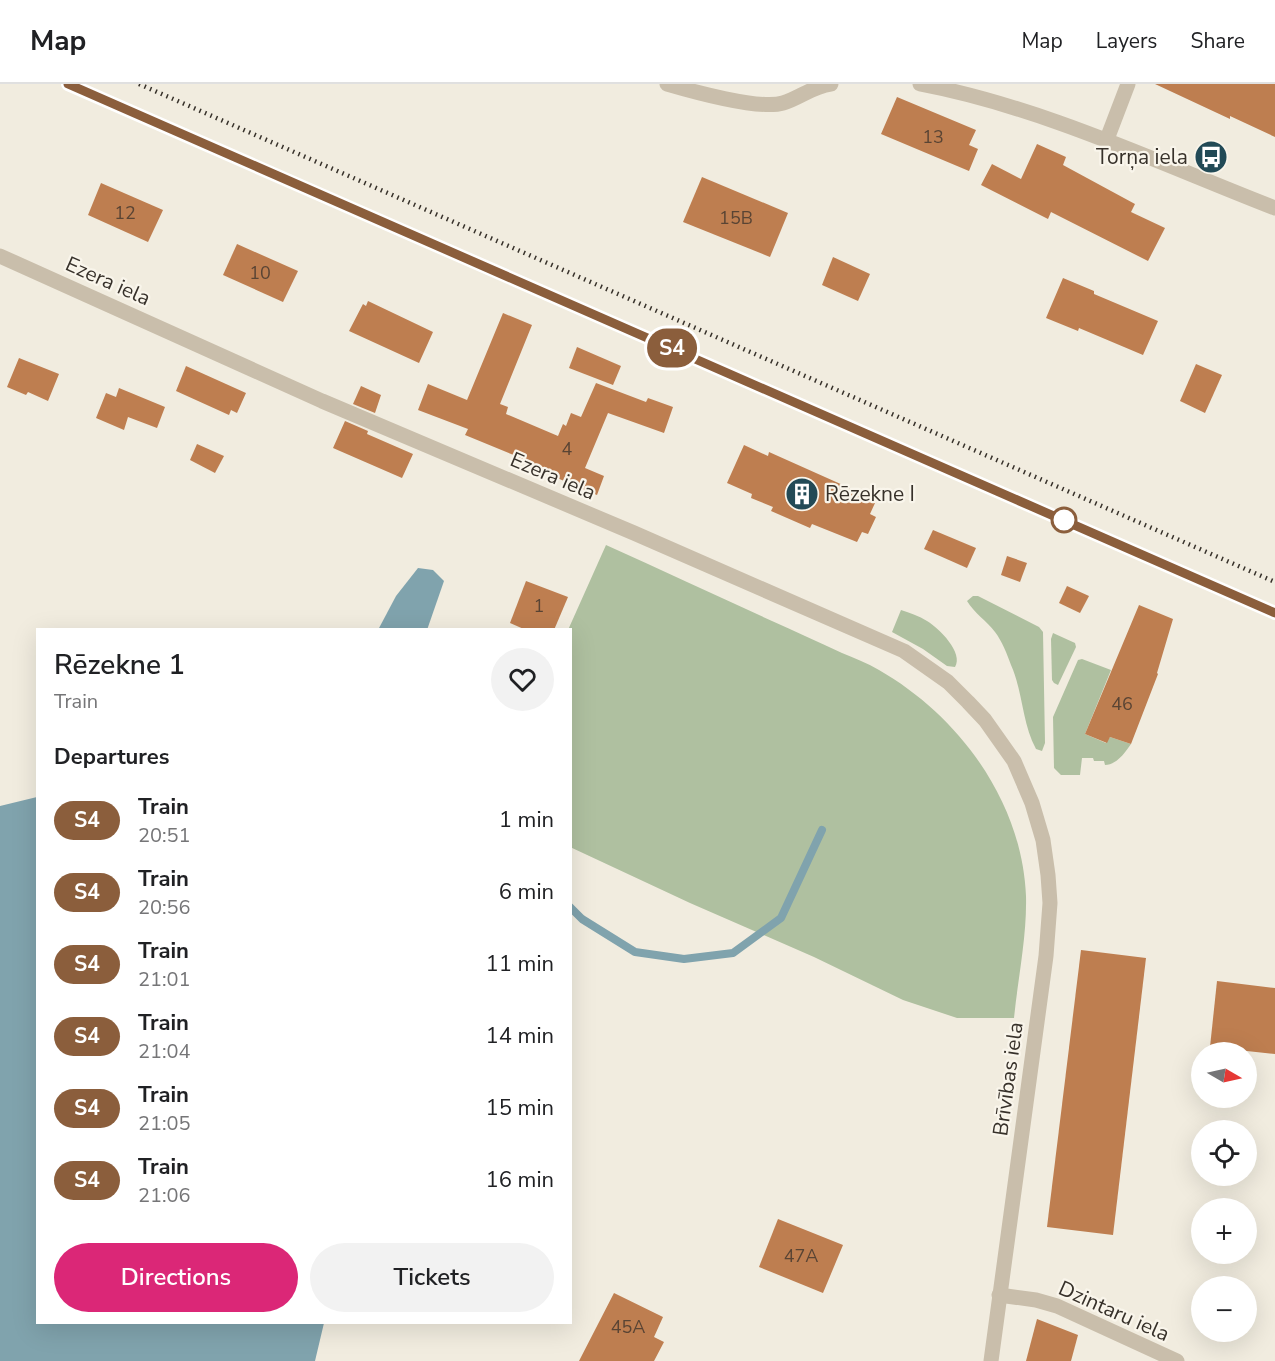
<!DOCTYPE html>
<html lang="en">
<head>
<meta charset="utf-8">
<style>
	:root { --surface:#fff; --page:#f2f2f2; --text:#202124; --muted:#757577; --line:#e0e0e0; --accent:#db2777 }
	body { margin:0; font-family:"Nunito Sans",sans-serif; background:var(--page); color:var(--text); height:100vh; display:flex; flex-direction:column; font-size:22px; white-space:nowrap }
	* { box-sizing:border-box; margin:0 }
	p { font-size:20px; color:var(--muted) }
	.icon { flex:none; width:33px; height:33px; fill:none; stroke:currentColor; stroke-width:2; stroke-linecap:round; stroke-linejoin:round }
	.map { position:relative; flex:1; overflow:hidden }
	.sheet { position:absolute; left:36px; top:544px; width:536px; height:696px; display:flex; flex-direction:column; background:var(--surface); border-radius:0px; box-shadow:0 6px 24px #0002 }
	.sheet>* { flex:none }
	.badge { padding:0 12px; border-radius:20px; font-size:21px; line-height:39px }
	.needle { width:39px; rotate:99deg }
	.fabs { position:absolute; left:1191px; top:958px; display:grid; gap:12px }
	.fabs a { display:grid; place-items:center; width:66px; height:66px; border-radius:50%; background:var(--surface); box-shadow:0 6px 24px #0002; font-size:30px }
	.map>.badge { position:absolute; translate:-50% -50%; box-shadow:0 0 0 3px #fff }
	h2 { padding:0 18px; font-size:22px; line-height:54px }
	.round { display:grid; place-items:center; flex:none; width:63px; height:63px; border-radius:32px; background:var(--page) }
	.summary { display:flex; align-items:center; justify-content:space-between; height:102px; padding:0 18px }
	h1 { font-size:28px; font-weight:600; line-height:45px }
	.button { display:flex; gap:12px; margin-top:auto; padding:12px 18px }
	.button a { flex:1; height:69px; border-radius:36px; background:var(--accent); color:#fff; font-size:24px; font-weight:600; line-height:69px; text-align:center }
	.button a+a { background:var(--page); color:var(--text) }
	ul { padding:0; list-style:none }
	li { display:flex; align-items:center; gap:18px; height:72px; padding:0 18px }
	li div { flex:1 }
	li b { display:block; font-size:22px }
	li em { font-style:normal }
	li .badge { min-width:66px; font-weight:700; text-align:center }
	header { display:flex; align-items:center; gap:36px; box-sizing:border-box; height:84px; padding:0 30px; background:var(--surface); border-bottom:2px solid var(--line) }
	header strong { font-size:28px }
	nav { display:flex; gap:33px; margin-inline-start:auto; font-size:21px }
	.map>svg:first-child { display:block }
	.green { fill:#afc0a0 }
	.water { fill:#80a3ad }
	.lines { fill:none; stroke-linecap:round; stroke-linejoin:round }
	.stream { stroke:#80a3ad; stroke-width:8 }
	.building { fill:#be7e50 }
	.minor { stroke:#c9beab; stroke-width:15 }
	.rail { stroke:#37312a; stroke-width:4.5; stroke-dasharray:1.5 4.5; stroke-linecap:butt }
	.line-casing { stroke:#fff; stroke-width:14 }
	.line { stroke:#8b5e3c; stroke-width:9 }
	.stop-dot { fill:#fff; stroke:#8b5e3c; stroke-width:3 }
	.labels { text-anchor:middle; stroke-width:4.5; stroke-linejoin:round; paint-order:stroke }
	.number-label { font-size:18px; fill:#594434 }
	.poi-label { font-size:21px; fill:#37312a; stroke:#f9f5eb; text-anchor:end }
	.street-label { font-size:21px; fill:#37312a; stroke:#f9f5eb }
</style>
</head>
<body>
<header>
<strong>Map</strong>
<nav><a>Map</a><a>Layers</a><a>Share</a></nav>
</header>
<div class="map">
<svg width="1275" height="1277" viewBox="0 0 1275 1277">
	<rect width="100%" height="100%" fill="#f1ecdf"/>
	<g class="green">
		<path d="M606,461C662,486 717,512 772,537C795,547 818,558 842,569C854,574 867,579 879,586C959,632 1022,717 1026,812C1027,852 1018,894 1014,934H957L903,916L814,873L690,819L570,763V546H568Z"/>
		<path d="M973,512H978L1039,543L1043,548L1045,659L1042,667L1036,665C1022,639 1023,608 1011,581C1007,570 1002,557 995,548C987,537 974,529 967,517Z"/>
		<path d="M901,526C910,529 919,532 927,537C939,544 964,569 955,583L947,582L923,565L892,548Z"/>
		<path d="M1053,549L1075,559L1076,563L1058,601L1054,599L1052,596L1051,555Z"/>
		<path d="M1082,575L1111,586L1085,650L1106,659L1110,653L1131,660C1125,669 1116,681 1105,681L1104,677H1094L1093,674H1082L1080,691H1061L1054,684L1053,633L1078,576Z"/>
	</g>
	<g class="water">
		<path d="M418,484L433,486L444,497L427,546H378L396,512Z"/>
		<path d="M37,713L38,1239H324L315,1277H0V722Z"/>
	</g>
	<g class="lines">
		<path class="stream" d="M570,823L582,835L635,868L684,875L733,869L781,834L822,746"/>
	</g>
	<g class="building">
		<path d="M1155,0H1275V53L1230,32V35Z"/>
		<path d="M897,13L976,46L969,61L978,65L969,87L881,50Z"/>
		<path d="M1037,60L1066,73L1063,81L1135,120L1131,128L1165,144L1148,177L1051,128L1048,135L981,101L992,80L1021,95Z"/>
		<path d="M702,93L788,129L770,173L683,138Z"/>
		<path d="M101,99L163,126L148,158L88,131Z"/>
		<path d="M237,160L298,187L283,218L223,191Z"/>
		<path d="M833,173L870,190L858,217L822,201Z"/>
		<path d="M1063,194L1094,207V210L1158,237L1143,271L1079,244L1078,247L1046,234Z"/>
		<path d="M368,217L433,248L419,279L349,247L363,220L366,222Z"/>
		<path d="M503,229L532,241L500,320L508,323L506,330L558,352L563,340L566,342L571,329L581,333L596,299L646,318L648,314L673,323L664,349L608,329L585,384L604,392L597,411L543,388L545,384L465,351L468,345L418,326L428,300L467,316Z"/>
		<path d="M577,263L621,282L613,301L569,284Z"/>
		<path d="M19,274L59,290L48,317L28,308L26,311L7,303Z"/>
		<path d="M1196,280L1222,291L1205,329L1180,317Z"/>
		<path d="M186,282L246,309L237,329L231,326L229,331L176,307Z"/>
		<path d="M361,302L381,311L375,329L353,320Z"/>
		<path d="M119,304L165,323L157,344L128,333L124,346L96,334L106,309L116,313Z"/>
		<path d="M345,337L368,347L367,350L413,370L402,394L333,364Z"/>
		<path d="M197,360L224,372L215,389L190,376Z"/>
		<path d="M744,361L768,372L769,368L854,406L852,409L875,419L870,430L876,433L868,450L862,448L857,458L812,440L810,444L771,427L773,423L751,414L752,410L727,399Z"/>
		<path d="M933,446L976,464L967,484L924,465Z"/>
		<path d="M1007,472L1027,479L1020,498L1001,491Z"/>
		<path d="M526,497L568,513L554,546H526L510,539Z"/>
		<path d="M1067,502L1089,512L1080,529L1059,519Z"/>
		<path d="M1139,521L1173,535L1157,589L1158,590L1131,660L1110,653L1107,659L1085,650Z"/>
		<path d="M1081,866L1146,874L1113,1151L1047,1143Z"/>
		<path d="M1217,897L1275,904V970L1210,963Z"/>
		<path d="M778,1135L843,1161L823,1209L759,1183Z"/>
		<path d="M614,1209L663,1233L654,1253L664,1258L654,1277H579Z"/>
		<path d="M1037,1235L1078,1251L1071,1277H1026Z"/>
	</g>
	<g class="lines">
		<g class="minor">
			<path d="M667,0C691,7 760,26 783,19C800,14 813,2 831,0"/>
			<path d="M920,0C1042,23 1159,79 1275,124"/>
			<path d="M1107,55L1128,0"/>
			<path d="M0,172L322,317L634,449L904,567L948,598L968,618L985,636L1014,677L1032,719L1043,756L1048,791L1050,819L1046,872L991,1277"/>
			<path d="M999,1211L1036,1216L1057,1222L1177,1277"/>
		</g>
		<g class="rail">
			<path d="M68,0L1275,529"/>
			<path d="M139,0L1275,498"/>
		</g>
	</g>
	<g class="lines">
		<g class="line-casing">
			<path id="line" d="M68,0L1275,529"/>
		</g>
		<use href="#line" class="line"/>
	</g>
	<defs>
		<g id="bus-disc" transform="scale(1.725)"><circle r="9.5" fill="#224a56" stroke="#f9f5eb"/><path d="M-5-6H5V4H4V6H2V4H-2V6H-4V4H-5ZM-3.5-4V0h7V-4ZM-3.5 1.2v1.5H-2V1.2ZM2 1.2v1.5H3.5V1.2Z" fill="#fff"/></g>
		<g id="building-disc" transform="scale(1.725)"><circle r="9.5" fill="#224a56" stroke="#f9f5eb"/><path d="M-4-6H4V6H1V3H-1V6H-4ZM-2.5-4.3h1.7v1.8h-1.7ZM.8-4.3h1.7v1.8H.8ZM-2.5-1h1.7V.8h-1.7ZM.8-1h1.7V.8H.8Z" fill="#fff"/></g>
	</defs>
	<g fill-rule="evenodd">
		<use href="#bus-disc" x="1211" y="73"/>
		<use href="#building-disc" x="802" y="410"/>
	</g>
	<circle class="stop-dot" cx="1064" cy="436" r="12"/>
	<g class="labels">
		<g class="number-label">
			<text x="933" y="59">13</text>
			<text x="125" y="135">12</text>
			<text x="736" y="140">15B</text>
			<text x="260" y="195">10</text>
			<text x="567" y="371">4</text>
			<text x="539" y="528">1</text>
			<text x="1122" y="626">46</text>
			<text x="801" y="1178">47A</text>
			<text x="628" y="1249">45A</text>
		</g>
		<g class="poi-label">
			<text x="1188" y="80">Torņa iela</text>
			<text x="825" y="417" text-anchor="start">Rēzekne I</text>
		</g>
		<g class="street-label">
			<text transform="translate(108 197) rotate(24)" y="7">Ezera iela</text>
			<text transform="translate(553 392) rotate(23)" y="7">Ezera iela</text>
			<text transform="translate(1008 995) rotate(-82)" y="7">Brīvības iela</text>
			<text transform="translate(1114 1227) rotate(24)" y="7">Dzintaru iela</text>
		</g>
	</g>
</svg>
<div class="fabs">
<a><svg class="needle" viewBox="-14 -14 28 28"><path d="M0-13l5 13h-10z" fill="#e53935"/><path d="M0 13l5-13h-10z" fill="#757577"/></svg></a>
<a><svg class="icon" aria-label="locate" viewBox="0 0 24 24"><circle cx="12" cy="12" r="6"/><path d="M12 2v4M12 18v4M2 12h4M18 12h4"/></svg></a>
<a>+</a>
<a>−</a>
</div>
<b class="badge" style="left:672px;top:264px;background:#8b5e3c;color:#fff">S4</b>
<section class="sheet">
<div class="summary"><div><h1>Rēzekne 1</h1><p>Train</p></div><a class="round"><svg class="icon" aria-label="heart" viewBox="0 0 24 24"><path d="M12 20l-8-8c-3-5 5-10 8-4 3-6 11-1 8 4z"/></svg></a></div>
<h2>Departures</h2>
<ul>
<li><span class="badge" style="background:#8b5e3c;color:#fff">S4</span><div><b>Train</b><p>20:51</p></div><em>1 min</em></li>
<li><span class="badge" style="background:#8b5e3c;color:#fff">S4</span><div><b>Train</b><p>20:56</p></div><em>6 min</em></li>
<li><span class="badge" style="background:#8b5e3c;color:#fff">S4</span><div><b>Train</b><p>21:01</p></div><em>11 min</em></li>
<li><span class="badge" style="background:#8b5e3c;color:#fff">S4</span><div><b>Train</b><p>21:04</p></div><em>14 min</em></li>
<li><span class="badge" style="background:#8b5e3c;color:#fff">S4</span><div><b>Train</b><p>21:05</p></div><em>15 min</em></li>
<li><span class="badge" style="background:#8b5e3c;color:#fff">S4</span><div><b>Train</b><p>21:06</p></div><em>16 min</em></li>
</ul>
<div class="button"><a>Directions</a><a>Tickets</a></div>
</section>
</div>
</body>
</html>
